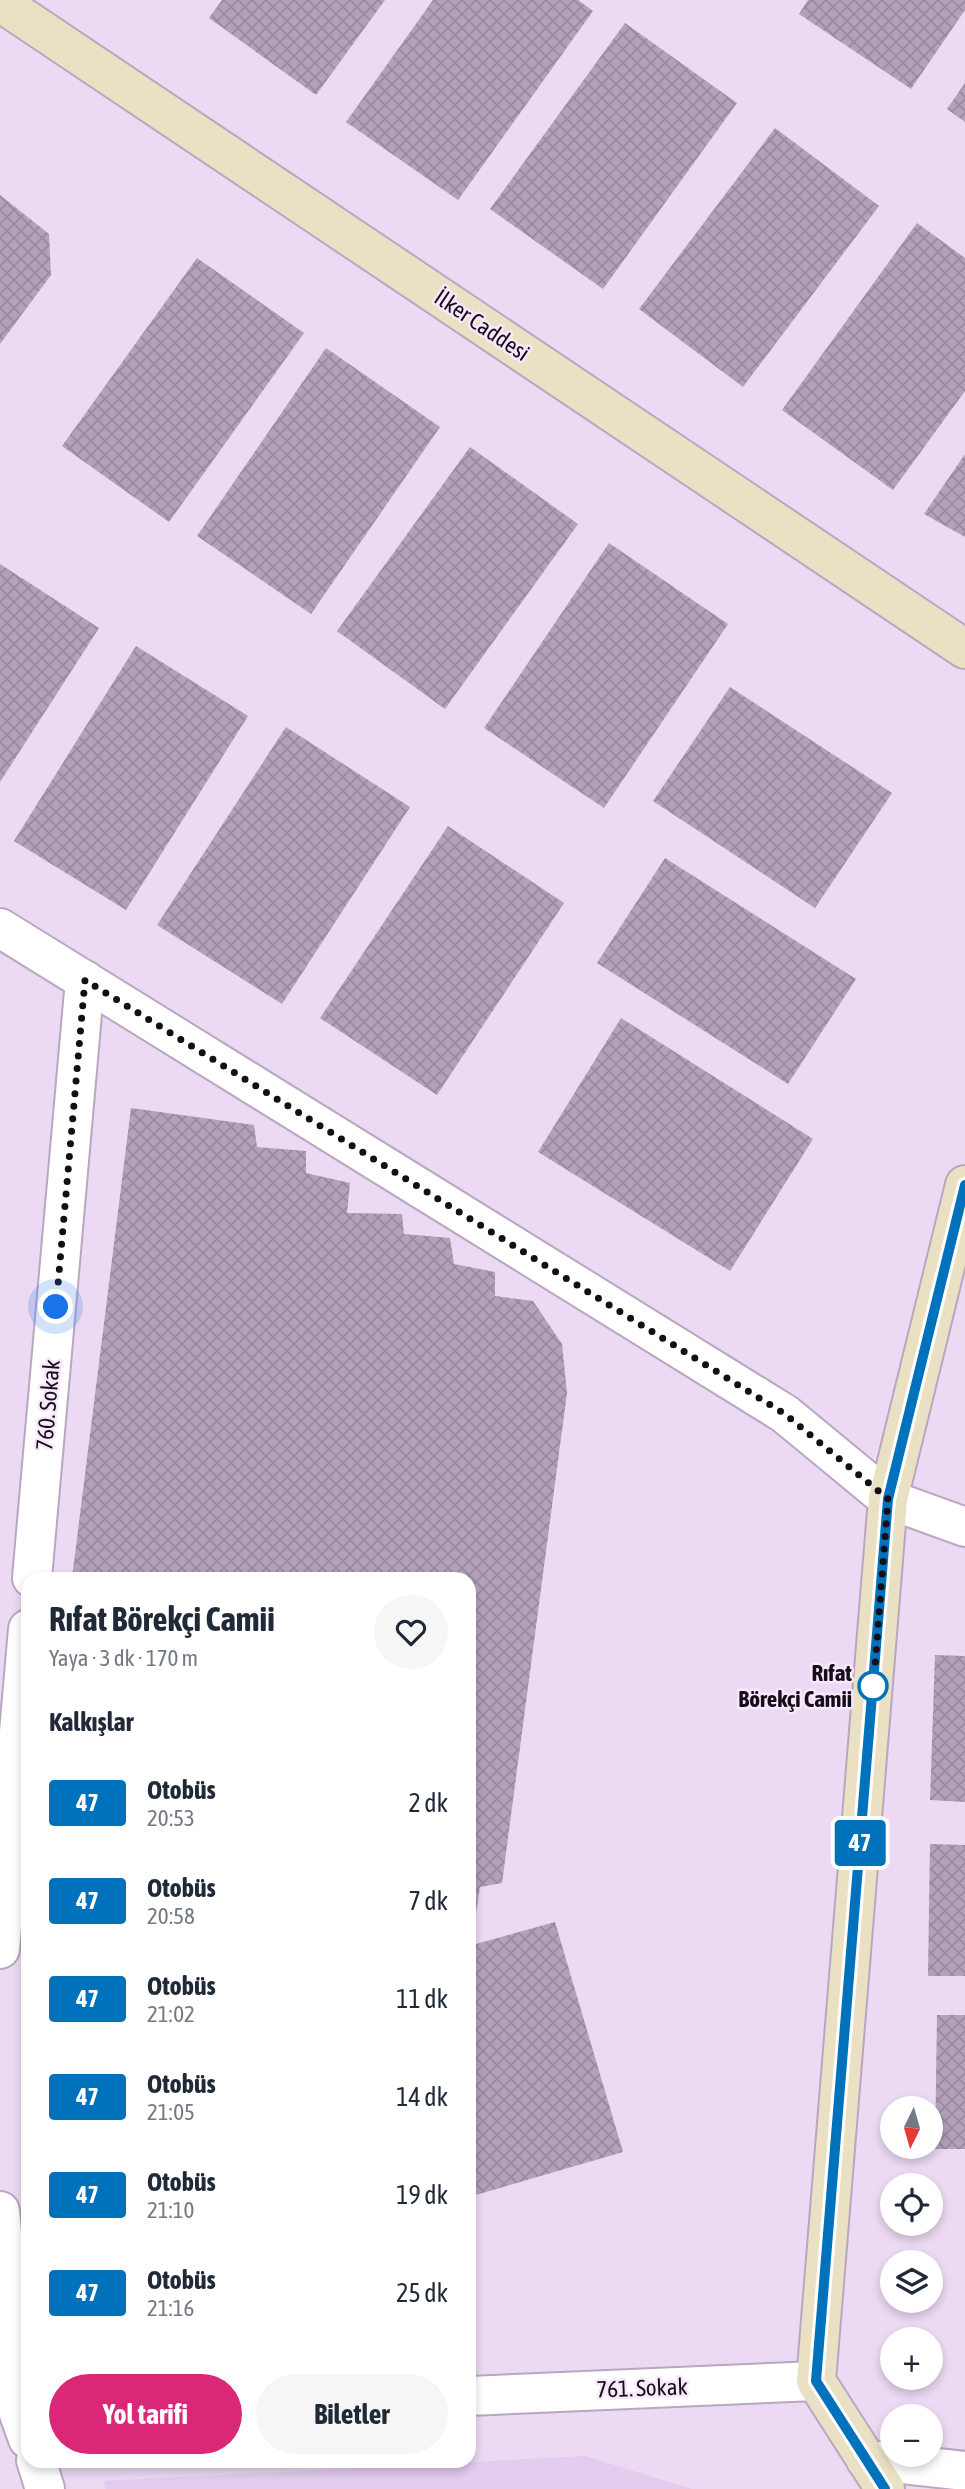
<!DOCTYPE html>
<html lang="tr">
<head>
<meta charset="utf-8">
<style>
	:root { --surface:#fff; --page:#f6f6f7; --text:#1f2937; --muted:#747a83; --accent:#db2777 }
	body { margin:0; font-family:"Asap Condensed",sans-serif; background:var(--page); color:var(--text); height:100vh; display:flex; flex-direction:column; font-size:26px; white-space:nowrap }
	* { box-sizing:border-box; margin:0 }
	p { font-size:23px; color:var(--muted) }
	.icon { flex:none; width:38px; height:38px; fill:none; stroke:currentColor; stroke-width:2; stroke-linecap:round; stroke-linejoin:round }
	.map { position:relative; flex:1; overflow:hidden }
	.side { position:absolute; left:21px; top:1572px; width:455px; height:896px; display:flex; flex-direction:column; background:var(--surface); border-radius:21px; box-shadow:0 4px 10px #0003 }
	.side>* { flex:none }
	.badge { padding:0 14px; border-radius:5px; font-size:24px; line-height:46px }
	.needle { width:46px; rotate:185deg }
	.controls { position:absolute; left:880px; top:2096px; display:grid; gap:14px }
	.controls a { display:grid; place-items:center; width:63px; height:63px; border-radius:50%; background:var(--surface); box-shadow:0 4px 10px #0003; font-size:35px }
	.you { position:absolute; width:35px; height:35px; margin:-18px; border:5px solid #fff; border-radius:50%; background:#1a73e8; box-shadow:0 0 0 10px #1a73e833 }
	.map>.badge { position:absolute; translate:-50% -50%; box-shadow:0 0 0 4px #fff }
	h2 { padding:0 28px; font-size:26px; line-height:63px }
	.round { display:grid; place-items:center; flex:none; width:74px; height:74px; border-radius:37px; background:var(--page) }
	.summary { display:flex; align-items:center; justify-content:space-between; height:119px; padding:0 28px }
	h1 { font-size:33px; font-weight:700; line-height:52px }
	.cta { display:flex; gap:14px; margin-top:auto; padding:14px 28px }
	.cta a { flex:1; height:80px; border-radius:42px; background:var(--accent); color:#fff; font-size:28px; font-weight:700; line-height:80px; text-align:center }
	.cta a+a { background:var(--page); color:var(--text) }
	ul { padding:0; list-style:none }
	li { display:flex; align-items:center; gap:21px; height:98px; padding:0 28px }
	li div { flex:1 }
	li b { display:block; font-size:26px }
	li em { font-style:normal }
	li .badge { min-width:77px; font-weight:700; text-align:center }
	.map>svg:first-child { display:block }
	.built { fill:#e3cced }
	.building { fill:url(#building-cross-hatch) }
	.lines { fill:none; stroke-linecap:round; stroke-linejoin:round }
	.street-casing { stroke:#b9a7c0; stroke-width:42 }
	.secondary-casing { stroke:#b9a7c0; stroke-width:42 }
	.street { stroke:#fff; stroke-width:38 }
	.secondary { stroke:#eae1c5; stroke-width:38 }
	.line-casing { stroke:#fff; stroke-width:16 }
	.line { stroke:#0072bc; stroke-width:10 }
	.walk { stroke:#150e17; stroke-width:7; stroke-dasharray:0 12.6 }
	.stop-dot { fill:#fff; stroke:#0072bc; stroke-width:3.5 }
	.labels { text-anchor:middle; stroke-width:5; stroke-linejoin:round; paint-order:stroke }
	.street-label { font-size:23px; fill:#150e17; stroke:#f7e8fd }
	.stop-label { font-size:23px; font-weight:bold; fill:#150e17; stroke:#f7e8fd; text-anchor:end }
</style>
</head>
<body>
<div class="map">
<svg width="965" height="2489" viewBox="0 0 965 2489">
	<defs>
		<pattern id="building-cross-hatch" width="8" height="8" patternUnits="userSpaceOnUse" patternTransform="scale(1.75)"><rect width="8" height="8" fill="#b3a1ba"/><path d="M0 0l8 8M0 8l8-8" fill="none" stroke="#99899f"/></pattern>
	</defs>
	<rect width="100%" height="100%" fill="#ecd9f3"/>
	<path class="built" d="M585,2456L692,2489H106L103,2481Z"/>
	<g class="building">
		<path d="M222,0H385L316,95L209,18Z"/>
		<path d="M433,0H578L593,11L458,200L346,122Z"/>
		<path d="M808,0H965V10L911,89L799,14Z"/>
		<path d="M625,23L737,103L603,289L490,209Z"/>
		<path d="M965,83V122L947,109Z"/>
		<path d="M775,128L879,206L743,387L639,309Z"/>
		<path d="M0,195L49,234L51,275L0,344Z"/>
		<path d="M917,223L965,258V391L893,490L782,410Z"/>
		<path d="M197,258L304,333L169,522L62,446Z"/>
		<path d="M326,348L440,427L311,614L197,536Z"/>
		<path d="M470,447L578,524L445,709L337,631Z"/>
		<path d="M965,454V537L924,514Z"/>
		<path d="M609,543L728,624L604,808L484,728Z"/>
		<path d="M0,564L99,628L0,782Z"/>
		<path d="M136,646L248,716L126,910L14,841Z"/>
		<path d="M730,687L892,793L815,908L653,801Z"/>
		<path d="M286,727L410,807L282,1004L157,925Z"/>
		<path d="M448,826L564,903L437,1095L320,1018Z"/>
		<path d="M665,858L856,979L788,1084L597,963Z"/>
		<path d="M621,1018L813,1139L730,1271L538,1152Z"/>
		<path d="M131,1108L254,1125L257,1147L306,1151V1173L350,1183L347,1213L402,1214L404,1234L450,1238L454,1264L495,1272V1296L533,1301L562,1344L567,1393L502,1883L480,1887L474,1928L469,1927V1578H72Z"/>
		<path d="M935,1655L965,1656V1802L930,1800Z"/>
		<path d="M930,1844L965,1845V1976H928Z"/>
		<path d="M555,1922L623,2152L469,2197V1946Z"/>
		<path d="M937,2015H965V2149H935Z"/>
	</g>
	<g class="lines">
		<g class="street-casing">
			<g id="street">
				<path d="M0,928L785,1414L888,1499L965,1527"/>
				<path d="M32,1578L85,980"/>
				<path d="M0,1949L28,1629"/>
				<path d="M0,2211L19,2414L28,2439"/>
				<path d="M469,2396L816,2381"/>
				<path d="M36,2460L45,2489"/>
				<path d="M866,2460L965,2471"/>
			</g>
		</g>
		<g class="secondary-casing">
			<g id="secondary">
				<path d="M0,2L965,649"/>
				<path d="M885,2489L816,2381L888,1499L965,1185"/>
			</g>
		</g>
		<use href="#street" class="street"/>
		<use href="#secondary" class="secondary"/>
	</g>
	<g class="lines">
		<g class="line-casing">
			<path id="line" d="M885,2489L816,2381L888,1499L965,1185"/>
		</g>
		<use href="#line" class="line"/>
		<path class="walk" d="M56,1307L85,980L785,1414L888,1499L873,1692V1686"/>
	</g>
	<circle class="stop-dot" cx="873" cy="1686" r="14"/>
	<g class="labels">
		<g class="street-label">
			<text transform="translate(482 325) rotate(34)" y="8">İlker Caddesi</text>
			<text transform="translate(48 1405) rotate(-85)" y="8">760. Sokak</text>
			<text transform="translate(642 2388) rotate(-2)" y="8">761. Sokak</text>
		</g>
		<g class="stop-label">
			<text x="852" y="1681">Rıfat<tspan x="852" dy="26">Börekçi Camii</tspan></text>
		</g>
	</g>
</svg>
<div class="controls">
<a><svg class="needle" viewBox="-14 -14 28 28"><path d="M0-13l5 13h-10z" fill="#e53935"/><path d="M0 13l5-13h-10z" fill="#747a83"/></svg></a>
<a><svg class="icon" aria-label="locate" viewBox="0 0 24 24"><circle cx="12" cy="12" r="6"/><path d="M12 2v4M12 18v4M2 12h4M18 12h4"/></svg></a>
<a><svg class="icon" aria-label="layers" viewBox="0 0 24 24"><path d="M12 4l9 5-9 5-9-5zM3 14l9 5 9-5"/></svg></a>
<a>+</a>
<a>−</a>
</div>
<div class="you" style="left:56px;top:1307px"></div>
<b class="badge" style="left:860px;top:1843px;background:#0072bc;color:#fff">47</b>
<section class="side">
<div class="summary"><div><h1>Rıfat Börekçi Camii</h1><p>Yaya · 3 dk · 170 m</p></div><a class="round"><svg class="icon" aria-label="heart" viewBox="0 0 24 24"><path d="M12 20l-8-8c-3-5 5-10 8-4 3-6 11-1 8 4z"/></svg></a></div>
<h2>Kalkışlar</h2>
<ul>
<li><span class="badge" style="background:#0072bc;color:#fff">47</span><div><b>Otobüs</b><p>20:53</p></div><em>2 dk</em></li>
<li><span class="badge" style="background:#0072bc;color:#fff">47</span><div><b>Otobüs</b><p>20:58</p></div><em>7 dk</em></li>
<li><span class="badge" style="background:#0072bc;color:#fff">47</span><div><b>Otobüs</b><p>21:02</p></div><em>11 dk</em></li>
<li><span class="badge" style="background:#0072bc;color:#fff">47</span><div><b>Otobüs</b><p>21:05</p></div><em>14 dk</em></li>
<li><span class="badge" style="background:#0072bc;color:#fff">47</span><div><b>Otobüs</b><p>21:10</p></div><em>19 dk</em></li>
<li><span class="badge" style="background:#0072bc;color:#fff">47</span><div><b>Otobüs</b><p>21:16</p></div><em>25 dk</em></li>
</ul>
<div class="cta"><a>Yol tarifi</a><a>Biletler</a></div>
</section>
</div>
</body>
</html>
